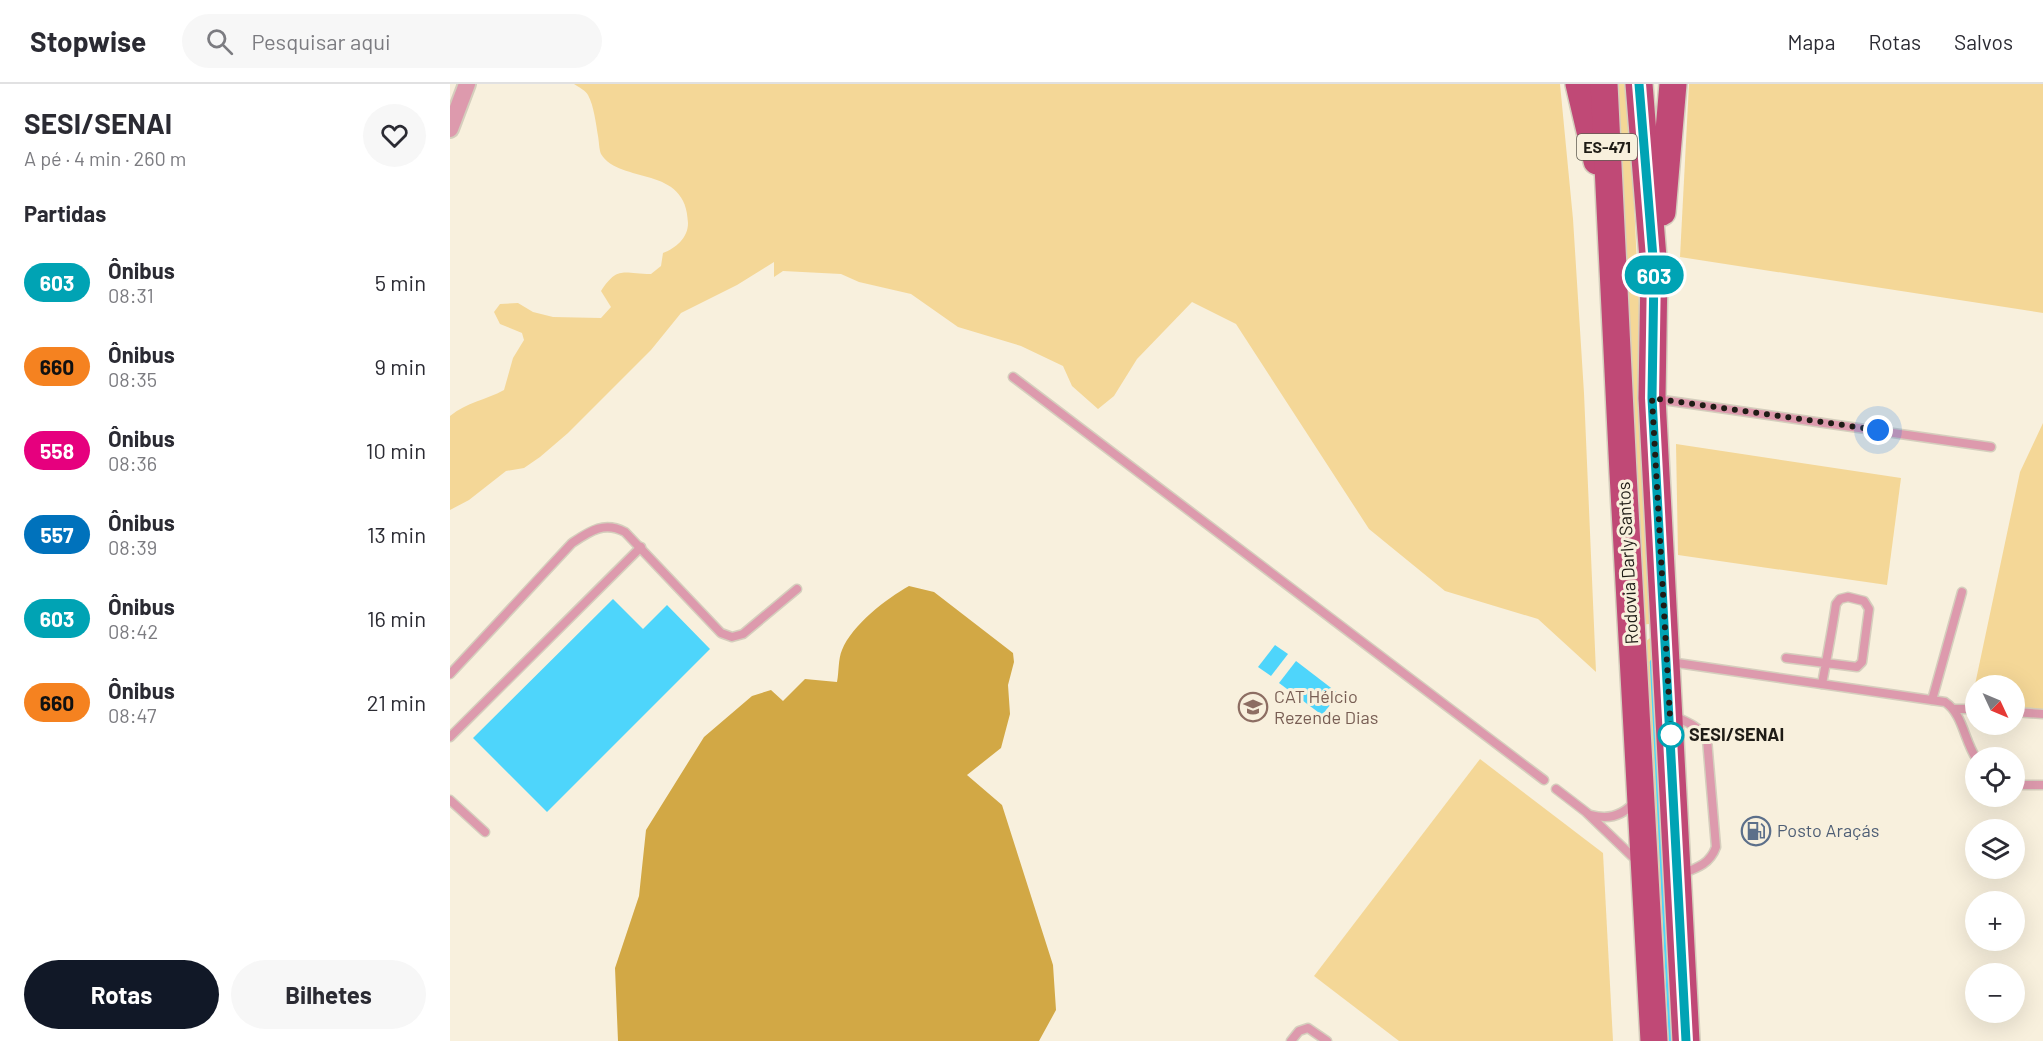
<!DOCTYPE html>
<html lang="pt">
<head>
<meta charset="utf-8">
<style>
	:root { --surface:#fff; --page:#f7f7f7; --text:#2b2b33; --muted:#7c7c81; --line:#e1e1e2; --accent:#111827 }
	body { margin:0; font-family:Barlow,sans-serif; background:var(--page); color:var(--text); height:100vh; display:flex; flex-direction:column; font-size:22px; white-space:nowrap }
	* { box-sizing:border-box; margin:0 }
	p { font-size:20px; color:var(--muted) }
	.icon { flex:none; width:33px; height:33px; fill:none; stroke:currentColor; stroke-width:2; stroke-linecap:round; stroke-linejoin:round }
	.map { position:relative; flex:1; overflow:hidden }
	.details { display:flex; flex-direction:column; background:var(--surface); width:450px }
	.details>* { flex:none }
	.badge { padding:0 12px; border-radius:20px; font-size:21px; line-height:39px }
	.needle { width:39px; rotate:134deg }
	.controls { position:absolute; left:1515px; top:591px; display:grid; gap:12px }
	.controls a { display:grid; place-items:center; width:60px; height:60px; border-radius:50%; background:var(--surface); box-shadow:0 6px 24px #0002; font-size:30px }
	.you { position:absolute; width:30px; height:30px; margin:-15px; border:4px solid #fff; border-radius:50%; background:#1a73e8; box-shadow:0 0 0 9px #1a73e833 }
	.map>.badge { position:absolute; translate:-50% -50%; box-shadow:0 0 0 3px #fff }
	h2 { padding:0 24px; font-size:22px; line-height:54px }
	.round { display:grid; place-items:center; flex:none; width:63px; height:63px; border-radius:32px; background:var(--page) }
	.overview { display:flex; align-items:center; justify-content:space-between; height:102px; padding:0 24px }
	h1 { font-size:28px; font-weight:700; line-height:45px }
	.cta { display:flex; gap:12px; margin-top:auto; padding:12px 24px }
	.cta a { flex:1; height:69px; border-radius:36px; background:var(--accent); color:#fff; font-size:24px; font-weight:700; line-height:69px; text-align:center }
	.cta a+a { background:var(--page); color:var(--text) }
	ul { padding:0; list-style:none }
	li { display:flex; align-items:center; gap:18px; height:84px; padding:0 24px }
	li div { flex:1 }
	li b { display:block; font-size:22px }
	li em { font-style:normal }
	li .badge { min-width:66px; font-weight:700; text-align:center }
	header { display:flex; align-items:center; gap:36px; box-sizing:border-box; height:84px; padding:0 30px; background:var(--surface); border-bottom:2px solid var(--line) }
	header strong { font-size:28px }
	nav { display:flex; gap:33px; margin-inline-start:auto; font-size:21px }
	.search { width:420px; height:54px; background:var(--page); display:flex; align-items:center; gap:15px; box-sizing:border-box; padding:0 21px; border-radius:33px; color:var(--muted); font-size:22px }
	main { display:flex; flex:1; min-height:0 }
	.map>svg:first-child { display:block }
	.green { fill:#f4d797 }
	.forest { fill:#d2a845 }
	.water { fill:#4ed5fb }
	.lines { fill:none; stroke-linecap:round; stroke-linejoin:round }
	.stream { stroke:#4ed5fb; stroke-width:4.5 }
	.service-casing { stroke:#d5cebd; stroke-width:11 }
	.minor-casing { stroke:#d5cebd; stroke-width:20 }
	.primary-casing { stroke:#d5cebd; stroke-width:30 }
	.service { stroke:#dd9aad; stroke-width:8 }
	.minor { stroke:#dd9aad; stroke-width:16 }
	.primary { stroke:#c04976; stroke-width:27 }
	.line-casing { stroke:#fff; stroke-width:14 }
	.line { stroke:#00a3b4; stroke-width:9 }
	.walk { stroke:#1f1c16; stroke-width:6; stroke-dasharray:0 10.8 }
	.stop-dot { fill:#fff; stroke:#00a3b4; stroke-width:3 }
	.labels { text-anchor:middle; stroke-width:6; stroke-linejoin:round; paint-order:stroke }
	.shield { fill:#f8f0dd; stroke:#605c52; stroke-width:1.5 }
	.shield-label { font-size:16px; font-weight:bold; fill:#1f1c16 }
	.street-label { font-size:18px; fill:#1f1c16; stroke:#f8f0dd }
	.education-label { font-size:18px; fill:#785e54; stroke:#f8f0dd; text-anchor:start }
	.stop-label { font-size:18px; font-weight:bold; fill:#1f1c16; stroke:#f8f0dd; text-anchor:start }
	.service-label { font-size:18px; fill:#4e5e75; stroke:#f8f0dd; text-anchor:start }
</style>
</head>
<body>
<header>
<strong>Stopwise</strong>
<div class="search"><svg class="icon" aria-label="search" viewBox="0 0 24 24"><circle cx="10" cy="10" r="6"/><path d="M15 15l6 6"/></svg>Pesquisar aqui</div>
<nav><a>Mapa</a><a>Rotas</a><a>Salvos</a></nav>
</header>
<main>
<section class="details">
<div class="overview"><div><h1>SESI/SENAI</h1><p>A pé · 4 min · 260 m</p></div><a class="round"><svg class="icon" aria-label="heart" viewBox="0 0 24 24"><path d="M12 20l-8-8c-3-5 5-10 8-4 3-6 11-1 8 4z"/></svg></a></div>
<h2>Partidas</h2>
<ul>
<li><span class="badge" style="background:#00a3b4;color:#fff">603</span><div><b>Ônibus</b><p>08:31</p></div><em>5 min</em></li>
<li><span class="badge" style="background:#f58220;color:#111">660</span><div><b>Ônibus</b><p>08:35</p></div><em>9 min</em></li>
<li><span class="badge" style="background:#e6007e;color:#fff">558</span><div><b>Ônibus</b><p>08:36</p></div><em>10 min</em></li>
<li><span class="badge" style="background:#0072bc;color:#fff">557</span><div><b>Ônibus</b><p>08:39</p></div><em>13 min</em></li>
<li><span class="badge" style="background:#00a3b4;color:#fff">603</span><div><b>Ônibus</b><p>08:42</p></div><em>16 min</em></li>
<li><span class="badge" style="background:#f58220;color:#111">660</span><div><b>Ônibus</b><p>08:47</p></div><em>21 min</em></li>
</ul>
<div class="cta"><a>Rotas</a><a>Bilhetes</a></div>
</section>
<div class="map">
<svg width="1593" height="957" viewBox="0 0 1593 957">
	<rect width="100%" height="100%" fill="#f8f0dd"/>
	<g class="green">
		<path d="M124,0H1110L1123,135L1134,309L1146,588L1088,535L995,507L919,445L786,240L742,218L687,275L664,312L648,325L622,302L613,282L571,262L508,243L461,210L409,198L391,190L333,187L324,193V178L287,201L231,229L201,266L118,349L90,373L74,384L56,387L19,416L0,426V332C17,318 36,316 54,306L63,274L74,256L72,249L50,240L44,228L50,220L68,219L83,228L103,233L151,234L161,223L151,207C168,181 173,190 201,190L211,182L213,169C226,164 238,154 238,139C237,80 170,101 151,70C149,65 149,57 148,52C146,40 144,22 138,11C136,7 129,3 124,0Z"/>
		<path d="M1164,0H1178L1205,539L1192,541Z"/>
		<path d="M1239,0H1593V229L1230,173Z"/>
		<path d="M1593,339V630L1565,629L1564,602H1526L1525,629H1519L1570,388Z"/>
		<path d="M1226,360L1451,394L1437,501L1228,471Z"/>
		<path d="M1200,554H1207L1227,957H1215L1194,559Z"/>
		<path d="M1030,675L1153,769L1163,957H949L864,892Z"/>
	</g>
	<path class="forest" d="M459,502L484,508L563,569L564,578L558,601L560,630L551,664L517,691L552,721L603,881L606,926L589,957H168L165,884L189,812L196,746L254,653L302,612L321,606L333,617L355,595L387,598C389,588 388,575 392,566C402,541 436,515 459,502Z"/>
	<g class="water">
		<path d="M163,515L193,545L217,521L260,565L97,728L23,654Z"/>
		<path d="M825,561L838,570L821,592L808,583Z"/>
		<path d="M846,577L889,610L872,631L829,599Z"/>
	</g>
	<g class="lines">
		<path class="stream" d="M1202,578L1221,957"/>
		<g class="service-casing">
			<g id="service">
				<path d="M563,293L1094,696"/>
				<path d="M1206,315L1541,363"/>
				<path d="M1336,574L1407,583L1412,578L1419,525L1414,517L1398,513L1390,515L1386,520C1382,547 1377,573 1372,600"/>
				<path d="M1220,578L1495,618C1513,630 1514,656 1526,674"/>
				<path d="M0,590L122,459C140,447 154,437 175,448L271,549L282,553L293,550L347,505"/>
				<path d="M1482,616L1512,508"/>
				<path d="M1504,625H1526"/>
				<path d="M1564,628L1593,630"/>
				<path d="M1224,632C1237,638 1248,642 1257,655L1266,763C1260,780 1247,784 1231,790"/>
				<path d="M0,653L191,463"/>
				<path d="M1564,699L1572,701H1593"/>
				<path d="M1106,705L1136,728L1187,777"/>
				<path d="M0,716L35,748"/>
				<path d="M1141,731C1159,736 1174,731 1185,717"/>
				<path d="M841,957L849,947L858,944L877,957"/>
			</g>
		</g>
		<g class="minor-casing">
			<path id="minor" d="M0,45L17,0"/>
		</g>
		<g class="primary-casing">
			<g id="primary">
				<path d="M1129,0L1147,77"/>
				<path d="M1154,0L1173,389L1204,957"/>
				<path d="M1189,0L1204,186L1202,314L1236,957"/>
				<path d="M1212,128L1223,0"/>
			</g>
		</g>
		<use href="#service" class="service"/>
		<use href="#minor" class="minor"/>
		<use href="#primary" class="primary"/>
	</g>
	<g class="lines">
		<g class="line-casing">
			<path id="line" d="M1189,0L1204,186L1202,314L1236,957"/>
		</g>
		<use href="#line" class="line"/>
		<path class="walk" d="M1221,651L1202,314L1428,346"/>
	</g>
	<defs>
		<g id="school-ring" transform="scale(1.5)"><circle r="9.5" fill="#f8f0dd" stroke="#8d6e63" stroke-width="1.5"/><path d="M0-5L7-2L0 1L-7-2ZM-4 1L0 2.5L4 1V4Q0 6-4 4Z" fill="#8d6e63"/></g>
		<g id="fuel-ring" transform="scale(1.5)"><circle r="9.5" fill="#f8f0dd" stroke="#5c6f8a" stroke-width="1.5"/><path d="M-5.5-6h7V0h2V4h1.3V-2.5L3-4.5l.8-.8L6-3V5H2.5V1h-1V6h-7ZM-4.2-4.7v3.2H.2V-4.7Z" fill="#5c6f8a"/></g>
	</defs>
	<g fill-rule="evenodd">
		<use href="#school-ring" x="803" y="623"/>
		<use href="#fuel-ring" x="1306" y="747"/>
	</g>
	<circle class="stop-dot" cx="1221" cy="651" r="12"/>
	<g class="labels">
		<rect class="shield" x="1127" y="50" width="60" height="26" rx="4.5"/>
		<g class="shield-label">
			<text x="1157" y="69">ES-471</text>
		</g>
		<g class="street-label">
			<text transform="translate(1178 479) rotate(-93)" y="6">Rodovia Darly Santos</text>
		</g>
		<g class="education-label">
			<text x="824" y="619">CAT Hélcio<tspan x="824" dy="21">Rezende Dias</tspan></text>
		</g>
		<g class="stop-label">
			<text x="1239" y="657">SESI/SENAI</text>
		</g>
		<g class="service-label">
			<text x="1327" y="753">Posto Araçás</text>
		</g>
	</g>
</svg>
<div class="controls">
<a><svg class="needle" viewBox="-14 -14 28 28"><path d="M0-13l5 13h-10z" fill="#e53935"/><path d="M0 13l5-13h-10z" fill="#7c7c81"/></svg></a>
<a><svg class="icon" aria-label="locate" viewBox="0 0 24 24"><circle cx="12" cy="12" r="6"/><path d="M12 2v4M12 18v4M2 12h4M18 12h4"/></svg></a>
<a><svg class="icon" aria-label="layers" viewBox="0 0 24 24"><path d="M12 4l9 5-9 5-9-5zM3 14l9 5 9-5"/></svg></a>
<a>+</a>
<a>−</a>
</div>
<div class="you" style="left:1428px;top:346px"></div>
<b class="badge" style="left:1204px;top:191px;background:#00a3b4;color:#fff">603</b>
</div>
</main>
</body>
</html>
